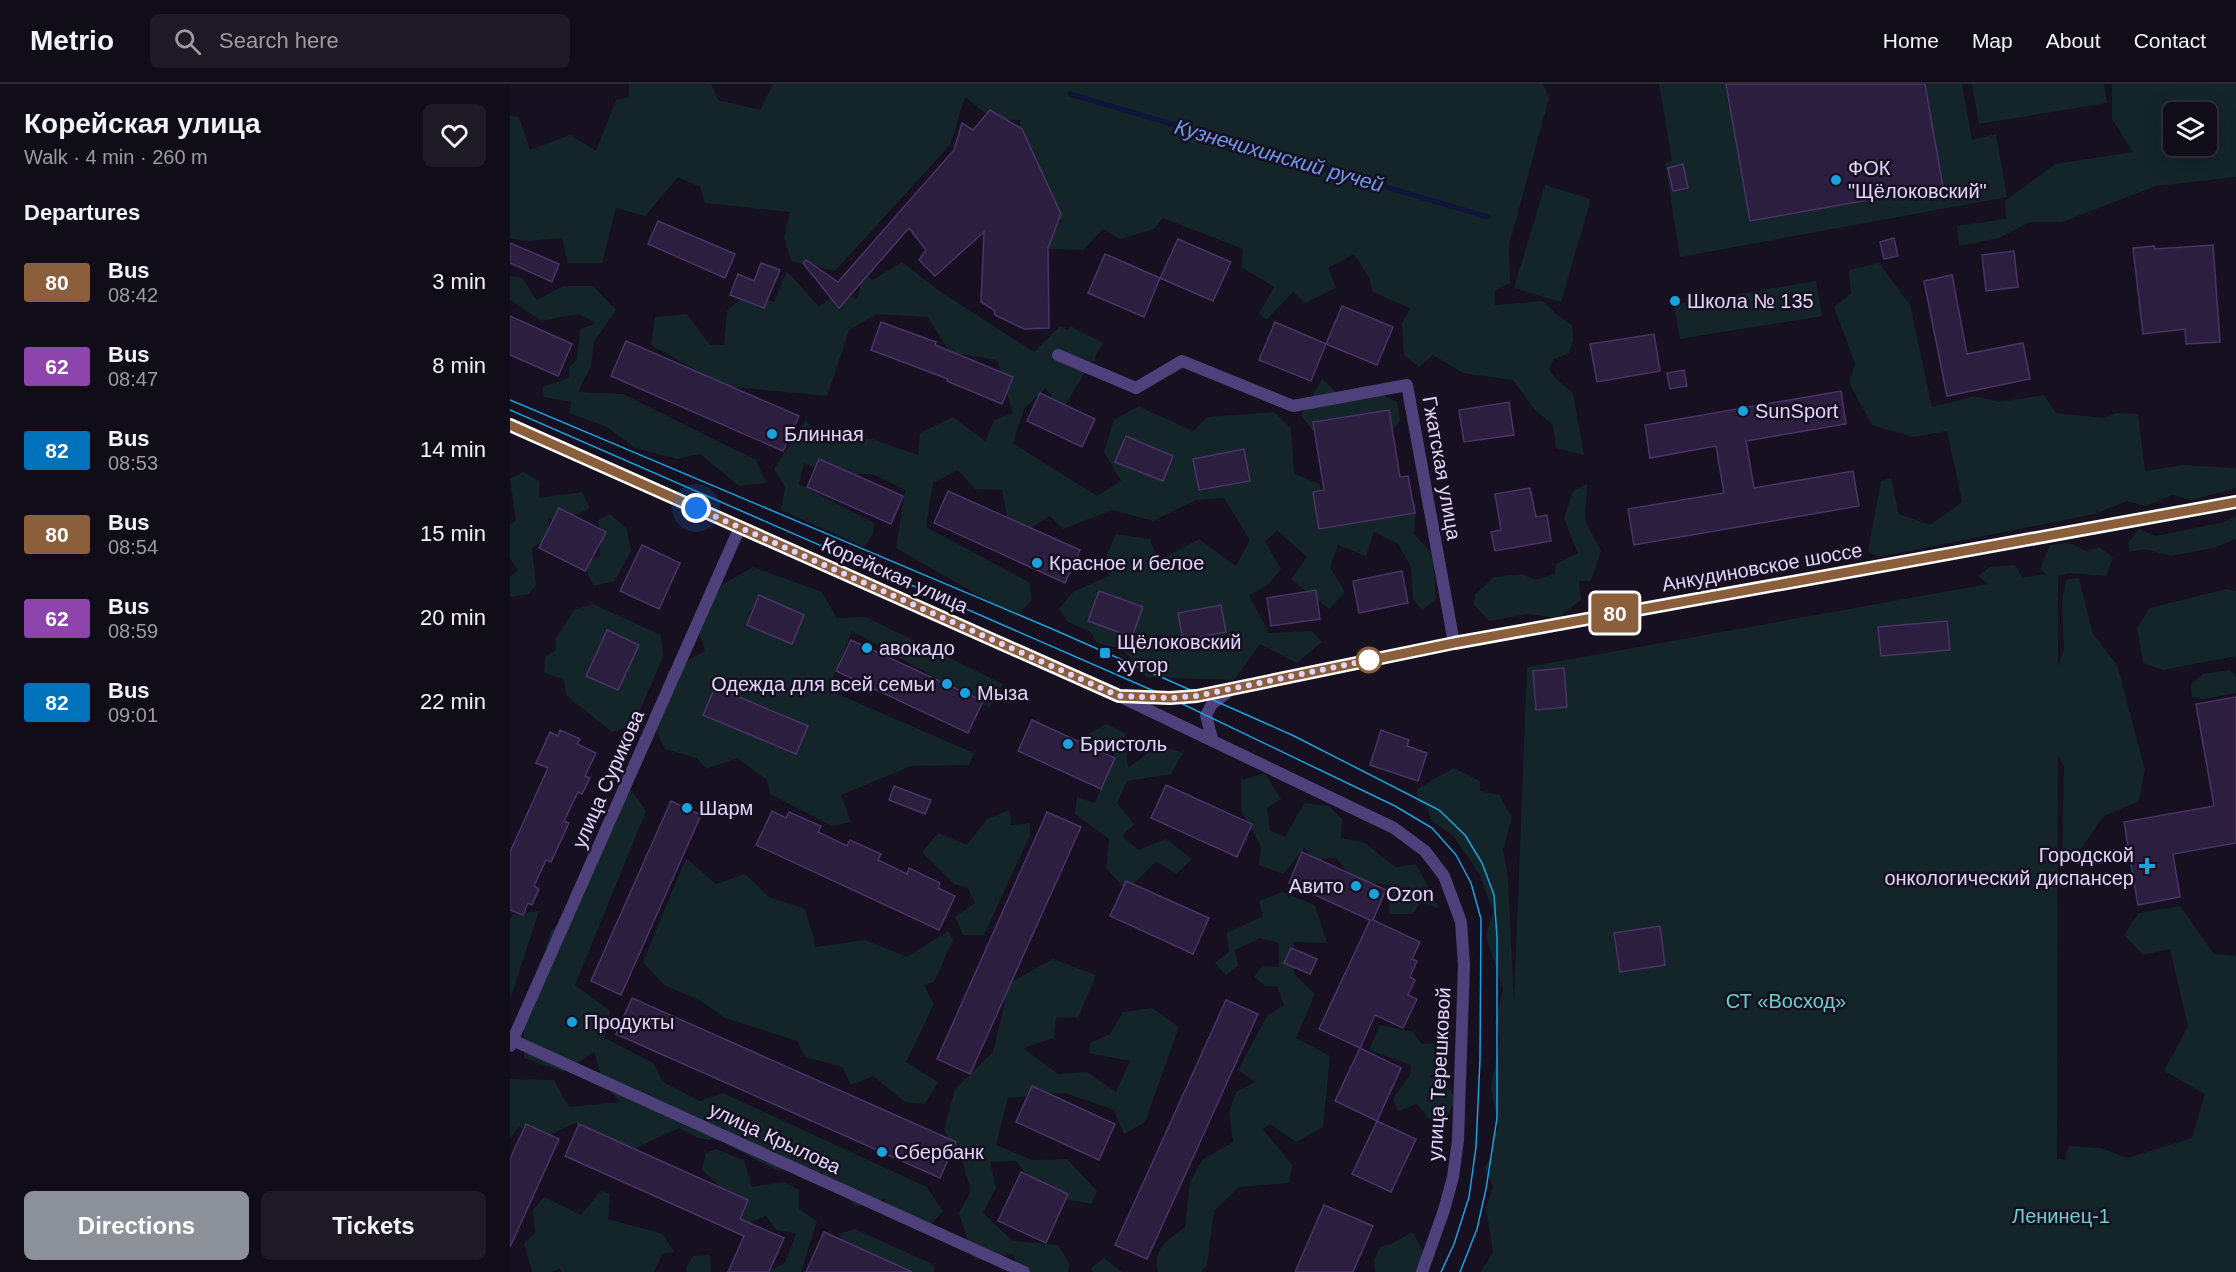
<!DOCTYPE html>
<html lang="en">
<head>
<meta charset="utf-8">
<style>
	:root { --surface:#100c18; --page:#1e1a25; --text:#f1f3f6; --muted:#9c9ba2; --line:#302c37; --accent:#8c9099 }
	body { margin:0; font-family:Arial,sans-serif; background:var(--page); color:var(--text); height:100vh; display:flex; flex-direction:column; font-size:22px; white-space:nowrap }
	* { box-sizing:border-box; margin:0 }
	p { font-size:20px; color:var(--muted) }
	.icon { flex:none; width:33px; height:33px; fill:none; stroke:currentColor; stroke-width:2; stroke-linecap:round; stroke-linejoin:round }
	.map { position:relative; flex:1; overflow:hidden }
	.sheet { display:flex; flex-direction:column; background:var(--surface); width:510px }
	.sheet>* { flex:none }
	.badge { padding:0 12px; border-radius:4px; font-size:21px; line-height:39px }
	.tools { position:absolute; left:1653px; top:18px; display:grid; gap:12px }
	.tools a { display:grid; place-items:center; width:54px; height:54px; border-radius:9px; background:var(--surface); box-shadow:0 6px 24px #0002,0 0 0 2px var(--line); font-size:30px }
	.you { position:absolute; width:30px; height:30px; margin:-15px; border:4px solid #fff; border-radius:50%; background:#1a73e8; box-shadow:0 0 0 9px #1a73e833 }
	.map>.badge { position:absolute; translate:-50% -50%; box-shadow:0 0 0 3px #fff }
	h2 { padding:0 24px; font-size:22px; line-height:54px }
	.round { display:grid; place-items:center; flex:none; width:63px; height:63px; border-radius:9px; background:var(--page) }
	.headline { display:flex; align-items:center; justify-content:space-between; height:102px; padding:0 24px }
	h1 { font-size:28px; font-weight:600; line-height:45px }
	.action { display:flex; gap:12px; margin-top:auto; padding:12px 24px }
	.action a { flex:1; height:69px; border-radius:9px; background:var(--accent); color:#fff; font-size:24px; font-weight:600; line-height:69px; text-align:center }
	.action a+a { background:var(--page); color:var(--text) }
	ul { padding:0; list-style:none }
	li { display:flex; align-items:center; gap:18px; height:84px; padding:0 24px }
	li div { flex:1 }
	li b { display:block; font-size:22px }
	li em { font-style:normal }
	li .badge { min-width:66px; font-weight:700; text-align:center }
	header { display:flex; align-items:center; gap:36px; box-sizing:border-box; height:84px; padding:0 30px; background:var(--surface); border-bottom:2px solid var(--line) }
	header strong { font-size:28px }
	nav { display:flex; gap:33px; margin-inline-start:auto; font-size:21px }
	.search { width:420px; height:54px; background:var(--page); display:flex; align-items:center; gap:15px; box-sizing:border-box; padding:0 21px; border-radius:9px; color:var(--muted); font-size:22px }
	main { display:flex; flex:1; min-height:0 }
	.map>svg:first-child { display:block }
	.green { fill:#132529; fill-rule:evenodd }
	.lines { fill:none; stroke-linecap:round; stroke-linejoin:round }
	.stream { stroke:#0f153a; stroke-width:5 }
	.building { fill:#2c1e3f; stroke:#493368; stroke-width:1.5 }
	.minor { stroke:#4e407a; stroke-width:12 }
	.tertiary { stroke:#4e407a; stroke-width:12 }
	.tram { stroke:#1aa2df; stroke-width:1.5 }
	.line-casing { stroke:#fff; stroke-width:14 }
	.line { stroke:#8b5e3c; stroke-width:9 }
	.walk { stroke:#e0d4fa; stroke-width:6; stroke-dasharray:0 10.8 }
	.poi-dot { fill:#1aa2df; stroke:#161020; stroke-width:2 }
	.stop-dot { fill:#fff; stroke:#8b5e3c; stroke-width:3 }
	.labels { text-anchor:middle; stroke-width:5; stroke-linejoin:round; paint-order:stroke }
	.poi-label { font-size:20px; fill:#e0d4fa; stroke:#161020; text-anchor:start }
	.street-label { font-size:20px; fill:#e0d4fa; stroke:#161020 }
	.park-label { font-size:20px; fill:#68d1cd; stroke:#161020 }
	.water-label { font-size:21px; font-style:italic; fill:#6e97ee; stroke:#161020 }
</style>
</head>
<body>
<header>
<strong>Metrio</strong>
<div class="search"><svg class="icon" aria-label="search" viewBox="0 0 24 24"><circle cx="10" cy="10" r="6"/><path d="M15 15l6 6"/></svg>Search here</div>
<nav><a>Home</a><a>Map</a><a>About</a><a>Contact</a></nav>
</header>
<main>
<section class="sheet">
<div class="headline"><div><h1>Корейская улица</h1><p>Walk · 4 min · 260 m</p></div><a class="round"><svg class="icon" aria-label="heart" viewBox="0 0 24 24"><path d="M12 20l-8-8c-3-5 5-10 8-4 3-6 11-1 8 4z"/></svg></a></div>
<h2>Departures</h2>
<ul>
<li><span class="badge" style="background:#8b5e3c;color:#fff">80</span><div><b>Bus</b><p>08:42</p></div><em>3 min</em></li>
<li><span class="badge" style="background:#8e44ad;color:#fff">62</span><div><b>Bus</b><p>08:47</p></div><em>8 min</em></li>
<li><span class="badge" style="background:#0072bc;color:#fff">82</span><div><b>Bus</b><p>08:53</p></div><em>14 min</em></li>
<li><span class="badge" style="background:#8b5e3c;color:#fff">80</span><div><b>Bus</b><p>08:54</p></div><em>15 min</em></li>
<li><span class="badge" style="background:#8e44ad;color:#fff">62</span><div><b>Bus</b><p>08:59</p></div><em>20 min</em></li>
<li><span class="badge" style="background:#0072bc;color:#fff">82</span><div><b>Bus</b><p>09:01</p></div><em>22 min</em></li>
</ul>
<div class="action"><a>Directions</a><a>Tickets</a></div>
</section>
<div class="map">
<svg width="1726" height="1188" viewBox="0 0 1726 1188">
	<rect width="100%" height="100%" fill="#161020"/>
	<g class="green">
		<path d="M119,0H201L208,16L250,26L263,0H1033L1039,14L999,162L1000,199L985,206V221L1033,217L1046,230L1062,241L1063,257L1059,269L1045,275L1044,274L1039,285L1046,295L1063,309L1074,371L1046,364L1043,341L1024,325L1003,296L953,289L923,271L909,283L894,271L892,239L900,224L863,208L859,194L844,170L818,184L826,204L795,219L783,208L756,236L749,229L764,203L731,183L733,165L653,134L644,145L610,155L593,145L573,166L531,165L532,152L552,137L528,124L509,71L510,36L483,35L455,13L440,61L325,187L281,177L274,153L280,128L195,119L190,103L168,93L135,132L106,124L92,179H58L52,154L15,157L0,154V31L9,33L20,66L60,51L86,67L106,16L119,13Z"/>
		<path d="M1149,0H1452L1462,56L1486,50L1497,113L1170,173L1155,79L1162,77Z"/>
		<path d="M1462,0H1594L1597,19L1469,40Z"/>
		<path d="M1602,0H1726V93L1646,102L1552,138H1520L1489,154L1449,162L1447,142L1496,135L1495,117L1545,80L1623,68L1602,35ZM1664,28H1696V62H1664Z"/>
		<path d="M1035,101L1081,115L1051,218L1004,204Z"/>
		<path d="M392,178L428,206L524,268L550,242L558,246L560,242L593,259L585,273L586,278L582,277L551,328L536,304L514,325L503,359L587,412L611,397L594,368L604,336L628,322L683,347L698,333L764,328L781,344L784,390L810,400L815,430L869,411L906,420L904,450L923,471L926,516L912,526L903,515L901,482L888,460L864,448L856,472L828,461L820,483L835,508L819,525L781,495L797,473L767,446L755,458L771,485L758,501L739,511L759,549L802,547L812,558L787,579L750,560L724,596L635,593L612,565L587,559L581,548L558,538L549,525L563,508L599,492L593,479L606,450L640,455L648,477L689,455L726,482L740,456L714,414L686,416L643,437L602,426L553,445L540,432L517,446L498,437L492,406L465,405L448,386L423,399L416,443L519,498L522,516L506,533L386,464L395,406L363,390H319L294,379L289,400L364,439L363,450L354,463L271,426L275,403L264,385L296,335L307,354L362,355L408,371L410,349L443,333L475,357L484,336L503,329L487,276L439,268L418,233L367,230L339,246L317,312L214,302L141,261L145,233L177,230L200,261H214L217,227L236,210L264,218L277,187L309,223L328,208L347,215L354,189L363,196Z"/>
		<path d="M1369,179L1400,221L1422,323L1465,312L1489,318L1534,311L1546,329L1594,334L1606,329L1628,330L1635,387L1673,381L1726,384V404L1681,416L1663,411L1635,422L1617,417L1585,430L1368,473L1358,467L1371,397L1381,394L1389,430L1420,441L1452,418L1437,347L1402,353L1362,341L1339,299L1345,280L1324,223L1341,210L1339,186Z"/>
		<path d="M0,192L12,194L27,216L53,202H83L106,226L84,258L81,282L68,308L113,310L246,376L256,399L229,402L190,370L167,375L125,364L97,343L59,329L61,318L34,313L32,303L59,294V283L67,276L70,245L86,239L68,230L32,237L0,216Z"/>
		<path d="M1306,197L1312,232L1170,255L1164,221Z"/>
		<path d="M812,295L827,309L855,302L887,318L890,336L874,359L816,362L791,332Z"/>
		<path d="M13,388L29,397V414L72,408L80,424L53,437L38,434L42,451L22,464L26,501L19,510L0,513V493L8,486L0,474V440L6,437L0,395Z"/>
		<path d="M1077,400L1075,437L1091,467L1081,497H1069L1071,516L1047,534L1017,530L979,537L964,521L965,510L984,493L1012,490L1025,496L1045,490L1046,480L1068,469L1054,435L1063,407Z"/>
		<path d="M100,430L117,445L121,467L105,497L84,502L73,481L90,471L88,436Z"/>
		<path d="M1726,432V455L1703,464L1661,472L1635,465L1620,468L1618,459L1629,445L1646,452L1714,438Z"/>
		<path d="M1559,459L1576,467L1589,463L1603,473L1596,492L1559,489L1548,492V582L1554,565L1552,513L1557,495L1569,494L1583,550L1607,581L1635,686L1629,717L1594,732L1561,779L1552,777L1554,683L1548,670L1547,1075L1555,1076L1559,1062L1591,1064L1617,1074L1682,1054L1695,1010L1654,987L1678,942L1660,865L1633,871L1614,851L1629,829L1670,822L1704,870L1726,872V1188H971L983,1168L976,1124L983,1102L974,1084L983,1070L982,1055L988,1043L981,1003L990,955L985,938L993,906L976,852L983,828L969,789L944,753L922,737L917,722L907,718V705L944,684L970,697V707L989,711L1002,733L993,766L998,792L1004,920L1017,583L1478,500L1468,492L1480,483L1505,481L1512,494L1536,490L1530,485L1540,461Z"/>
		<path d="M243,483L312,508L327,534L356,533L493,600L479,624L342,547L323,593V608L464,669L459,681L401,682L331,711L341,738L322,742L260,710L257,696L227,674L196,685L187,674L155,665L142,640L158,587L195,567L185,536L196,510Z"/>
		<path d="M1716,505L1726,507V572L1653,586L1633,579L1627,543L1640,524Z"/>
		<path d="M83,520L151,551L153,573L124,640L102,648L56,611L54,595L34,589L35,573L46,566V554L64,526Z"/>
		<path d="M1720,586L1726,593V609L1693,615L1682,613L1681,600L1693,590Z"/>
		<path d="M596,640L615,649L618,684L648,661L673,669L661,690L617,697L607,719L624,740L612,752L628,766L656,755L682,775L666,790L646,777L617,807L596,784L599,755L565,730L567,713L585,719L605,669L562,660Z"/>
		<path d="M755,689L771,715L757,724L760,747L775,753L794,719L819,722L832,735L831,754L855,759L885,783L906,780L929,824L910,819L903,830H879L880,801L843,797L826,773L806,777L794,764L773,790L749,781L751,763L731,726V696Z"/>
		<path d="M121,706L136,727L65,901L100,927L95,954L143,979L153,998L190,1017L213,1009L417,1103L433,1127L413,1149L384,1136L374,1115L346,1123L311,1088L266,1086L210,1057L188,1054L169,1044L124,1065L64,1039L41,1051L9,1043L0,1054V995L44,996L59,1023L110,1018L94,1001L84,968L54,988L14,974V916L28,892L41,847L56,831L102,717Z"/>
		<path d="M500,726L501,741L520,739V751L474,851H453L445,833L465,819L458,804L444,800L412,768L428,749L457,761L477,735Z"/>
		<path d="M176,774L206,800L235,790L259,813L295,825L306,863L355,856L397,873L438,847L443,856L424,898L414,901L424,920L396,978L428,998L415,1020L395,1018L363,992L341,1001L332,983L295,973L287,957L215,934L191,917L154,901L133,878Z"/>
		<path d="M772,808L805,821L817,859L783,858L784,889L805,910L786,954L820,972L813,1043L786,1058L760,1040L753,1045L782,1081L779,1099L729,1103L704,1127L697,1181L691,1188H648C642,1164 658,1156 675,1143L680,1098L692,1076L723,1058L719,1027L726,1008L745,998L728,986L757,932L774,921L767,902H755L744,893L752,882L769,883V859L750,854L725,866L728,882L716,891L705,879L719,868L717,849L753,832L749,817Z"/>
		<path d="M29,827L1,913H0V834L4,830Z"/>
		<path d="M543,875L586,891L568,934L546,933L544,954L513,964L548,990L577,988L606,1008L620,977L580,969V959L600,950L613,928L642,924L669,943L635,1038L614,1050L604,1026L555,1009L498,1014L486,1061L522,1076L557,1075L587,1107L582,1120L531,1111L506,1077L480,1078L486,1104L473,1129L503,1157L548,1161L560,1180L558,1188H508L503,1170L464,1176L449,1129L461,1107L453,1080L434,1046L445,1005L483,968L499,899Z"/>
		<path d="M870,941L903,948L912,960L936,959V976L919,993L934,997L946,1015L935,1036L921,1037L907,1020L888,1027L883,1015L900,991L901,981L859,966Z"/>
		<path d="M206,1065L234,1076L242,1103L273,1098L289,1106V1125L307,1137L291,1188H256L275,1179L286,1149L266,1146L256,1132L233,1141L221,1113L192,1086L196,1069Z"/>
		<path d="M91,1107L100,1110L98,1135L153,1150L164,1168L152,1170L144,1188H52L50,1185L41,1188H22L14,1160L25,1149L23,1126L34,1113L71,1131Z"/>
		<path d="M345,1145L424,1181V1188H375L332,1161L329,1150Z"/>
		<path d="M902,1148L917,1172L910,1188H865L864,1177L870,1163L881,1160Z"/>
		<path d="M200,1171L201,1188H176L177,1182L183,1172Z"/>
		<path d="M594,1174L612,1188H583L581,1184Z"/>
	</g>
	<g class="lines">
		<path class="stream" d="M560,10L978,133"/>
	</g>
	<g class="building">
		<path d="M1216,0H1415L1433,103L1240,137Z"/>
		<path d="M480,26L512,45L551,130L538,164L539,244L514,245L485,231L484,226L471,218L474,148L425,192L409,176L416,166L399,144L329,224L293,179L296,176L328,198L444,66L452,39L463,46Z"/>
		<path d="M1173,80L1178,104L1163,107L1158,84Z"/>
		<path d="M148,137L225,170L215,194L138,160Z"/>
		<path d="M1384,154L1388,172L1374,175L1370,158Z"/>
		<path d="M668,155L721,178L703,217L650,194Z"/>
		<path d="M0,159L49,180L42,198L0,179Z"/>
		<path d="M1703,161L1710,258L1676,260L1675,245L1633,250L1623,164L1644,162L1645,165Z"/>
		<path d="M1504,167L1508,203L1476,207L1472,171Z"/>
		<path d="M595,170L650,194L634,233L578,209Z"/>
		<path d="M251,179L270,186L254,224L220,211L228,190L244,197Z"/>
		<path d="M1442,191L1457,270L1513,259L1520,295L1437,312L1414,197Z"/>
		<path d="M832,222L883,243L867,281L816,260Z"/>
		<path d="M0,232L62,260L48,292L0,271Z"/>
		<path d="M371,238L426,258L425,261L503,293L492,320L437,297L438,295L361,266Z"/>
		<path d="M765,238L816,260L801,297L749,276Z"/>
		<path d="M1144,250L1150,287L1087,298L1080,260Z"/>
		<path d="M116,257L289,332L273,367L101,292Z"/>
		<path d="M1174,286L1177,302L1160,305L1157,289Z"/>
		<path d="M1331,307L1336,340L1236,357L1244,404L1343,387L1349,422L1124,461L1118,425L1214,409L1206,362L1140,374L1135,341Z"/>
		<path d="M530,309L585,335L572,363L517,337Z"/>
		<path d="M999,318L1004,351L954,358L949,326Z"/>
		<path d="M879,326L890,393L898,392L905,429L809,445L803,408L814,406L803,338Z"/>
		<path d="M616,352L663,372L653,397L605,378Z"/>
		<path d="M734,365L740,397L689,406L683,375Z"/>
		<path d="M309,375L393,412L381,440L297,403Z"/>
		<path d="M1020,404L1026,433L1037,431L1041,457L985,467L981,448L991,446L985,410Z"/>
		<path d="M438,407L570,466L555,499L424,439Z"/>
		<path d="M49,424L96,448L75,487L29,464Z"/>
		<path d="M132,461L170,479L149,525L110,507Z"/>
		<path d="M892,487L898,519L849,529L843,497Z"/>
		<path d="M806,506L810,535L761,542L757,514Z"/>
		<path d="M589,507L633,523L622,553L578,537Z"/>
		<path d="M249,511L294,531L282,560L237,541Z"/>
		<path d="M711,521L716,548L673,556L668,529Z"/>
		<path d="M1437,537L1440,566L1371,572L1368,543Z"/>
		<path d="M97,546L129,561L108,606L76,592Z"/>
		<path d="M341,556L473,617L458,649L326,587Z"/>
		<path d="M1054,584L1057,623L1026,626L1023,587Z"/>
		<path d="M205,603L298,642L286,670L193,631Z"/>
		<path d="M1726,613V759L1663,770L1670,813L1628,821L1614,738L1704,722L1686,620Z"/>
		<path d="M522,636L605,674L591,705L508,667Z"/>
		<path d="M50,646L70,655L67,660L86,669L75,692L80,694L72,710L68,708L54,737L59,739L41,778L36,776L24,802L29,805L22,821L18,819L13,831L0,826V768L38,684L26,679L40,648L48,652Z"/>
		<path d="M871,646L899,656L897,662L917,669L908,697L860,681Z"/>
		<path d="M656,701L742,740L727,773L641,734Z"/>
		<path d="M384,702L421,716L415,730L379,716Z"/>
		<path d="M161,717L191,731L111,911L81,897Z"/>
		<path d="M262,727L276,734L279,728L311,742L308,748L337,762L340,756L371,770L368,776L397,790L399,784L430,799L428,804L445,812L429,846L246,761Z"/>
		<path d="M537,728L571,743L460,990L427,975Z"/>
		<path d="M792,768L876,806L863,836L910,858L902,875L907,877L900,893L905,896L898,911L907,915L893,944L865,931L850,964L809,945L860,836L779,799Z"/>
		<path d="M616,797L699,834L683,870L600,832Z"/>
		<path d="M1150,842L1155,881L1110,888L1104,849Z"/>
		<path d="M781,864L807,875L800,890L774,879Z"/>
		<path d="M122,914L446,1058L430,1094L106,950Z"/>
		<path d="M716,916L748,930L637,1175L605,1161Z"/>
		<path d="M850,964L891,984L867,1037L825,1017Z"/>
		<path d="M522,1002L605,1040L589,1076L506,1038Z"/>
		<path d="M867,1037L906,1055L881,1108L842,1090Z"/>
		<path d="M16,1040L49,1055L0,1163V1075Z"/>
		<path d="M69,1040L238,1116L230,1135L274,1154L259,1188H218L234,1152L55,1072Z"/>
		<path d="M511,1088L558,1110L536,1159L488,1137Z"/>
		<path d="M814,1121L863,1142L843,1188H785Z"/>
		<path d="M314,1148L402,1188H296Z"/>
	</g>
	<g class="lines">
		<g class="minor">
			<path d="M548,271L626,304L672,277L783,322L897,301L944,559"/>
			<path d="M0,955L514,1188"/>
			<path d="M0,962L230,443"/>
		</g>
		<g class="tertiary">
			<path d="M0,341L609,612L884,744L915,767L934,792L951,838L954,881L948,1056L943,1093L934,1126L912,1188"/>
			<path d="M616,612L660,614L687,612L944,559L1726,418"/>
			<path d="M702,655L696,631L702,620L719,607"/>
		</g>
		<g class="tram">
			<path d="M0,316L540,544L737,631L784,652L929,726L955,751L972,779L984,811L987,853V1034L976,1105L967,1145L950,1188"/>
			<path d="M0,326L660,614L885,722L922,744L946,771L961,799L971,835L970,975L966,1063L959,1113L944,1160L931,1188"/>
		</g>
	</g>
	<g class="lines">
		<g class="line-casing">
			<path id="line" d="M0,341L609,612L660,614L687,612L944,559L1726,418"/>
		</g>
		<use href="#line" class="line"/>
		<path class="walk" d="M186,424L609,612L660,614L687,612L859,576"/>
	</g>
	<g class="poi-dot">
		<circle cx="1326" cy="96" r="6"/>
		<circle cx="1165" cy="217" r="6"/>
		<circle cx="1233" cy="327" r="6"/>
		<circle cx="262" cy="350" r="6"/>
		<circle cx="527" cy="479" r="6"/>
		<circle cx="357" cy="564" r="6"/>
		<rect x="589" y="563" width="12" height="12" rx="3"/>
		<circle cx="437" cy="600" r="6"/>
		<circle cx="455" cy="609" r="6"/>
		<circle cx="558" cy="660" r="6"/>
		<circle cx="177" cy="724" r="6"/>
		<path d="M1634 773h6v6h6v6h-6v6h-6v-6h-6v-6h6z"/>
		<circle cx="846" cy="802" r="6"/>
		<circle cx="864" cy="810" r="6"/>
		<circle cx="62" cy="938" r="6"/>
		<circle cx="372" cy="1068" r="6"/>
	</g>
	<circle class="stop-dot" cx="859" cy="576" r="12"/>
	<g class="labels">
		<g class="poi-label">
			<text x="1338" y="91">ФОК<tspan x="1338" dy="23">"Щёлоковский"</tspan></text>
			<text x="1177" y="224">Школа № 135</text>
			<text x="1245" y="334">SunSport</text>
			<text x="274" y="357">Блинная</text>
			<text x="539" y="486">Красное и белое</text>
			<text x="607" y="565">Щёлоковский<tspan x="607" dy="23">хутор</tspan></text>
			<text x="369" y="571">авокадо</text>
			<text x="425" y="607" text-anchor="end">Одежда для всей семьи</text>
			<text x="467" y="616">Мыза</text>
			<text x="570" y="667">Бристоль</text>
			<text x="189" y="731">Шарм</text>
			<text x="1624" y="778" text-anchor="end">Городской<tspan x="1624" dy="23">онкологический диспансер</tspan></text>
			<text x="834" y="809" text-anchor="end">Авито</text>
			<text x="876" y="817">Ozon</text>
			<text x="74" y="945">Продукты</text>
			<text x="384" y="1075">Сбербанк</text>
		</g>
		<g class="street-label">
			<text transform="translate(932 384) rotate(80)" y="7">Гжатская улица</text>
			<text transform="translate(1252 483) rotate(-10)" y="7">Анкудиновское шоссе</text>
			<text transform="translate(385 491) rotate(24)" y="7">Корейская улица</text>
			<text transform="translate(98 695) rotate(-66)" y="7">улица Сурикова</text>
			<text transform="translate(929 990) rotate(-87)" y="7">улица Терешковой</text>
			<text transform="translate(265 1054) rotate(25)" y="7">улица Крылова</text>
		</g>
		<g class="park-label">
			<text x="1276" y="924">СТ «Восход»</text>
			<text x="1551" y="1139">Ленинец-1</text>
		</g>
		<g class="water-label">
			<text transform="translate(769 72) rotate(16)" y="7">Кузнечихинский ручей</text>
		</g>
	</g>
</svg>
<div class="tools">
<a><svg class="icon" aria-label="layers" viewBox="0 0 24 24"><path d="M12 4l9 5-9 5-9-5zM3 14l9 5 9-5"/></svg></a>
</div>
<div class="you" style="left:186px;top:424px"></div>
<b class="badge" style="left:1105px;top:529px;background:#8b5e3c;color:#fff">80</b>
</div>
</main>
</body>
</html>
